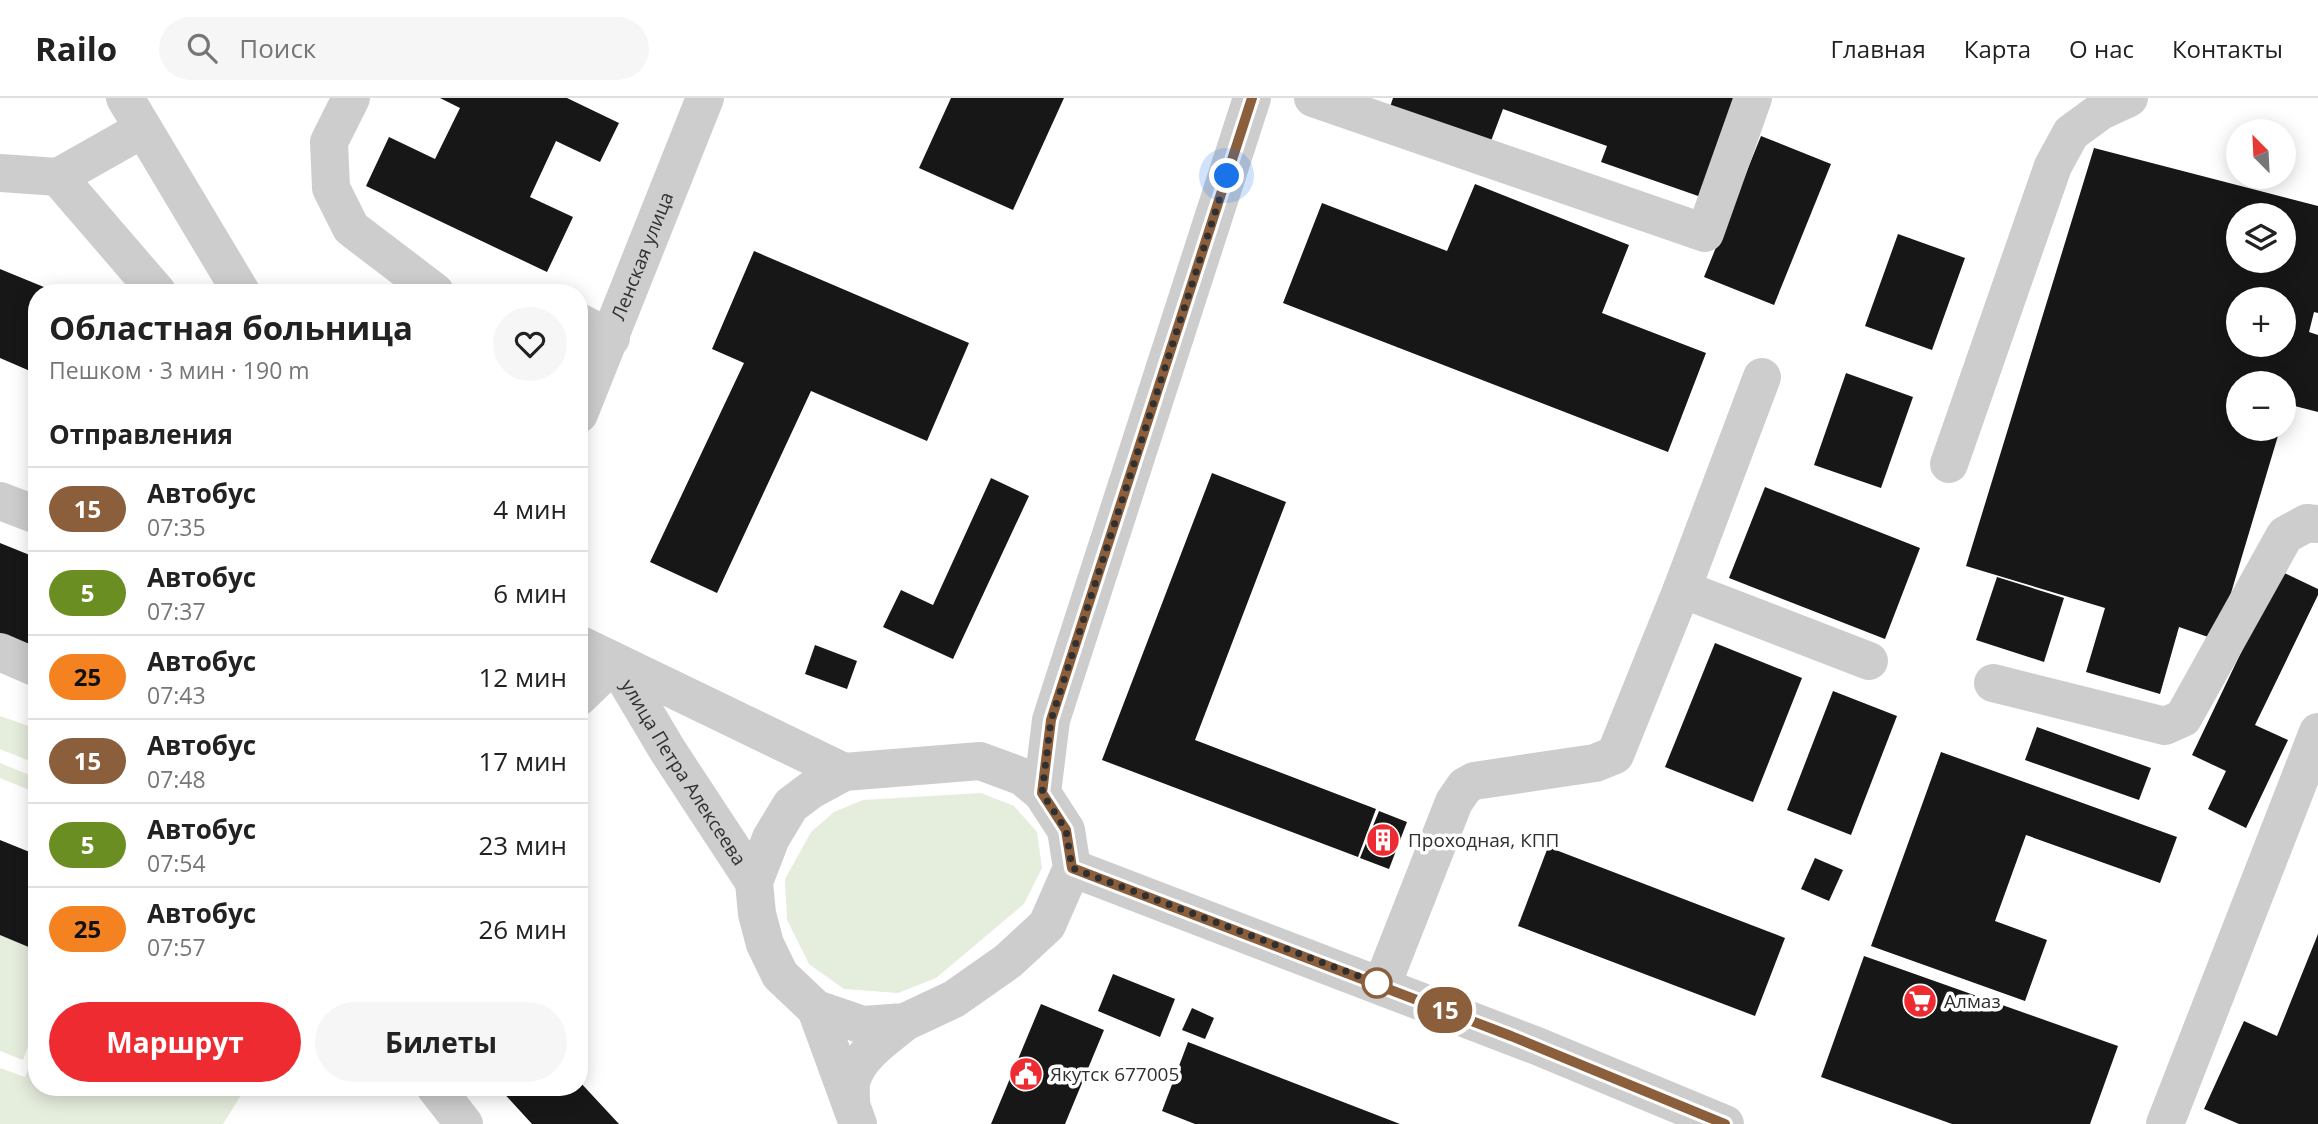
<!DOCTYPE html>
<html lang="ru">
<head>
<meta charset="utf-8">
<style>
	:root { --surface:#fff; --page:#f6f6f6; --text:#222; --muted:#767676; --line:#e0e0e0; --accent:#ed2b30 }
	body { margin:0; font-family:"Open Sans",sans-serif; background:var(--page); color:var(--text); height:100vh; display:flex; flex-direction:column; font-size:26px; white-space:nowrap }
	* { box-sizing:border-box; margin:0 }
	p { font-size:23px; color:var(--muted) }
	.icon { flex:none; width:38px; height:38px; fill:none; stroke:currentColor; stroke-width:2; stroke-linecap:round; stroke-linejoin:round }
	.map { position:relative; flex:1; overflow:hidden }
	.details { position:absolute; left:28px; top:186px; width:560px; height:812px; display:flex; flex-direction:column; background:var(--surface); border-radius:28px; box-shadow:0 4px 18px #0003 }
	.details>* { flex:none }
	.badge { padding:0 14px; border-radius:23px; font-size:24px; line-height:46px }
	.needle { width:46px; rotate:336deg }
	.buttons { position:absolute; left:2226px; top:21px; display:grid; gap:14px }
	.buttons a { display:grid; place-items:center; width:70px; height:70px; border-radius:50%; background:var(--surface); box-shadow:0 4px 18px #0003; font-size:35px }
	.you { position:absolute; width:35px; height:35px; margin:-18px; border:5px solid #fff; border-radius:50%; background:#1a73e8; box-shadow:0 0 0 10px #1a73e833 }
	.map>.badge { position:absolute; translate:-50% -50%; box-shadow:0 0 0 4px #fff }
	h2 { padding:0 21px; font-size:26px; line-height:63px }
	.round { display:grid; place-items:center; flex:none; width:74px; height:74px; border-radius:37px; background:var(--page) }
	.headline { display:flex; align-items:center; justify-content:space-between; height:119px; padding:0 21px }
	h1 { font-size:33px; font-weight:700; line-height:52px }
	.button { display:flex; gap:14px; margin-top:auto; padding:14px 21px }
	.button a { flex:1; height:80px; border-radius:42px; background:var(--accent); color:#fff; font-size:28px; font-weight:700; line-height:80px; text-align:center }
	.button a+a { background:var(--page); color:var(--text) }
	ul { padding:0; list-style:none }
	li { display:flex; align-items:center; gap:21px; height:84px; padding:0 21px; border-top:2px solid var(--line) }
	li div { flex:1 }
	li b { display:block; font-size:26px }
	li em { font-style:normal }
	li .badge { min-width:77px; font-weight:700; text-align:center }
	header { display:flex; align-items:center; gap:42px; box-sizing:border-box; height:98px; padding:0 35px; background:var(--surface); border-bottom:2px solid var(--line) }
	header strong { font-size:33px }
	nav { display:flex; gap:38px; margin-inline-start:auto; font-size:24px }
	.search { width:490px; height:63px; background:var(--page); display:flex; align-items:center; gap:18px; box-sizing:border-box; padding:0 24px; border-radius:38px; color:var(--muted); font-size:26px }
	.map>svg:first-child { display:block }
	.green { fill:#e5eddd }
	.building { fill:#171717; fill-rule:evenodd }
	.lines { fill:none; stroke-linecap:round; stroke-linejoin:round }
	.minor { stroke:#cdcdcd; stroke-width:38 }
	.line-casing { stroke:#fff; stroke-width:16 }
	.line { stroke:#8b5e3c; stroke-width:10 }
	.walk { stroke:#303030; stroke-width:7; stroke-dasharray:0 12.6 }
	.stop-dot { fill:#fff; stroke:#8b5e3c; stroke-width:3.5 }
	.labels { text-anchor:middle; stroke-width:7; stroke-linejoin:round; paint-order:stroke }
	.street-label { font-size:19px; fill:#303030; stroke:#fff }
	.poi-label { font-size:19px; fill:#303030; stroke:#fff; text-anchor:start }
</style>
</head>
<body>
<header>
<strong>Railo</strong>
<div class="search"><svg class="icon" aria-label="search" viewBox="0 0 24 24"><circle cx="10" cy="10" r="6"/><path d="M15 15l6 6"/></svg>Поиск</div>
<nav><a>Главная</a><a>Карта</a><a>О нас</a><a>Контакты</a></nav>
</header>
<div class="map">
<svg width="2318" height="1026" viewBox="0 0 2318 1026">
	<rect width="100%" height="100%" fill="#fff"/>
	<g class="green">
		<path d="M0,618L37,631V666L0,651Z"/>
		<path d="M0,665L37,680V695L0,680Z"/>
		<path d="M981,695L1014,708L1037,734L1042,770L1024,806L936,880L898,895L844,891L809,866L787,822L785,781L811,734L834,714L863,702Z"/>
		<path d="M0,835L30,847L37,856V924L23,962L0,953Z"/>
		<path d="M37,951V989H246L223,1026H0V970L25,979Z"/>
	</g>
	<g class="building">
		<path d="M440,0H567L619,25L600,64L556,43L530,99L573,119L547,174L366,88L389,39L435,61L460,10Z"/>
		<path d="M951,0H1064L1013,112L919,70Z"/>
		<path d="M1393,0H1737L1701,99L1601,64L1607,48L1503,11L1488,51L1388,15Z"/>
		<path d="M1761,38L1831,66L1774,207L1704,179Z"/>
		<path d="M2094,50L2318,108V215L2314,214L2309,234L2318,237V314L2287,306L2284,316V285H2238V331H2280L2217,542L2179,529L2160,596L2086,574L2105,510L1966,468ZM2238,117H2284V163H2238ZM2238,201H2284V247H2238Z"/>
		<path d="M1475,86L1629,147L1602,215L1706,255L1668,354L1283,205L1322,105L1447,153Z"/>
		<path d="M1898,136L1965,160L1932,252L1865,228Z"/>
		<path d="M754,153L969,245L927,343L811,293L717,495L650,464L744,265L712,251Z"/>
		<path d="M0,171L56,194H37V276L0,260Z"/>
		<path d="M1846,275L1913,299L1881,390L1814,367Z"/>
		<path d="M1212,375L1286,404L1195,642L1376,711L1358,759L1102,662Z"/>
		<path d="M991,380L1029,398L953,561L883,529L901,492L933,507Z"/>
		<path d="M1765,389L1920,450L1885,541L1729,480Z"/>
		<path d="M0,445L37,460V555L0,540Z"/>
		<path d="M2280,473L2318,491V497L2255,627L2288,642L2246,730L2208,711L2226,673L2192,657Z"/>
		<path d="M1997,479L2064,500L2044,564L1976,542Z"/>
		<path d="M1715,545L1802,580L1753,704L1665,669Z"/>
		<path d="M815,547L857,563L847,591L805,576Z"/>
		<path d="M1833,593L1897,618L1851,737L1787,712Z"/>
		<path d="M2037,629L2151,670L2139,702L2025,662Z"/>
		<path d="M1941,654L2177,739L2160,785L2026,737L1995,823L2047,842L2025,903L1871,848Z"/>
		<path d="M1379,713L1407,724L1389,771L1360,760Z"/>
		<path d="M0,742L37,757V835L31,850L0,837Z"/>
		<path d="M1548,749L1785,840L1755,918L1518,828Z"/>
		<path d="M1815,760L1843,772L1829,803L1801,791Z"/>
		<path d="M2318,836V1026H2239L2204,1011L2244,923L2277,938Z"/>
		<path d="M1864,858L2118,948L2090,1026H1952L1821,979Z"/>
		<path d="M1113,876L1175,901L1160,939L1098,913Z"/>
		<path d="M1041,906L1104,932L1065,1026H991Z"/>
		<path d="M1192,910L1214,920L1205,941L1182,932Z"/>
		<path d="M1188,944L1400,1026H1195L1162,1013Z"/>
		<path d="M579,983L619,1026H532L500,991L502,989H579Z"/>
	</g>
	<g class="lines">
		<g class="minor">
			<path d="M125,0L241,194"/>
			<path d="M351,0L329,44L331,90L351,130L435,194"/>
			<path d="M1313,0L1705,135L1753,0"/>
			<path d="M0,75L58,79L143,31"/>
			<path d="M58,79L157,194"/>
			<path d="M579,224L611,240"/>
			<path id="s1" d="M579,316L705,0"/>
			<path d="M1949,366L2053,68L2071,35L2101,13L2129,0"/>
			<path d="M0,403L37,417"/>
			<path d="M1682,491L1869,563"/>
			<path d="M579,546L844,674"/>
			<path d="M0,554L37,570"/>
			<path id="s2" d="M615,564L668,653L754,784"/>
			<path d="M1993,585L2165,628L2183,620L2285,437L2307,425L2318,426"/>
			<path d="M579,599L615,564"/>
			<path d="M980,663L1023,679L1042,695L1066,732L1072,770L1047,827L1008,863L954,901L905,924L863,927L816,911L780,877L765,846L757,816L754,784L771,740L791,707L811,692L844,674Z"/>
			<path d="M1042,695L1051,622L1252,0"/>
			<path d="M1072,770L1537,948L1725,1026"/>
			<path d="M1382,887L1454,704L1465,688L1474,683L1595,665L1615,657L1682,491L1762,279"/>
			<path d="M816,911L858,1026"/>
			<path d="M435,989L464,1026"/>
			<path d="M851,1004C851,997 850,988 852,981C860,956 886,940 905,924"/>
			<path d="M2165,1026L2318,634"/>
		</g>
	</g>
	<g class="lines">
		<g class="line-casing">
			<path id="line" d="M1252,0L1051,622L1042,695L1066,732L1072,770L1511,938L1725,1026"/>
		</g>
		<use href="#line" class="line"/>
		<path class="walk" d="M1227,78L1051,622L1042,695L1066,732L1072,770L1382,887L1377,885"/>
	</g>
	<defs>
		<g id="building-disc" transform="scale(1.75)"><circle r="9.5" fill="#ed2b30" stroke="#fff"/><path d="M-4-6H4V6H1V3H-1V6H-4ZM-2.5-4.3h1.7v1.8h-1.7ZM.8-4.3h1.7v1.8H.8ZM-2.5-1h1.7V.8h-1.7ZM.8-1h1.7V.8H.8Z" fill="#fff"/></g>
		<g id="supermarket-disc" transform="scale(1.75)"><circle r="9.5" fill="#ed2b30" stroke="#fff"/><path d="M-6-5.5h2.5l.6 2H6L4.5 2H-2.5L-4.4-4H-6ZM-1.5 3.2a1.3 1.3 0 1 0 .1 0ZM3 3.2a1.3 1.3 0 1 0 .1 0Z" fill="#fff"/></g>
		<g id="civic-disc" transform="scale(1.75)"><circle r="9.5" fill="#ed2b30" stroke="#fff"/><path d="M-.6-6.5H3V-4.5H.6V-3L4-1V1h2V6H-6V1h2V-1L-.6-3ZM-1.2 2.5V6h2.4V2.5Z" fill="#fff"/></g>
	</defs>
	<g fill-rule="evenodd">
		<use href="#building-disc" x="1383" y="742"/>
		<use href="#supermarket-disc" x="1920" y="903"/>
		<use href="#civic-disc" x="1026" y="976"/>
	</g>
	<circle class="stop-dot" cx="1377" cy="885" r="14"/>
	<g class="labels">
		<g class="street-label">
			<text dy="7" stroke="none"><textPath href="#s1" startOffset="170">Ленская улица</textPath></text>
			<text dy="7" stroke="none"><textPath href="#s2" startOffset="130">улица Петра Алексеева</textPath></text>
		</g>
		<g class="poi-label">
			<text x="1408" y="749">Проходная, КПП</text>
			<text x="1944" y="910">Алмаз</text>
			<text x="1050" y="983">Якутск 677005</text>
		</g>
	</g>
</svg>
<div class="buttons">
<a><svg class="needle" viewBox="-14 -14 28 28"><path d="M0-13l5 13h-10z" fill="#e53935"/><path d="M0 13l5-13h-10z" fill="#767676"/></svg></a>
<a><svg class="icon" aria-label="layers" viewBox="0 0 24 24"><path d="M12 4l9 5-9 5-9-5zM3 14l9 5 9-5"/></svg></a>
<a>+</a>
<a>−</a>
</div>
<div class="you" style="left:1227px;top:78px"></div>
<b class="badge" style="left:1445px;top:912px;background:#8b5e3c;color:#fff">15</b>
<section class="details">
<div class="headline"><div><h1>Областная больница</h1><p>Пешком · 3 мин · 190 m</p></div><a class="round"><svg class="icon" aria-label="heart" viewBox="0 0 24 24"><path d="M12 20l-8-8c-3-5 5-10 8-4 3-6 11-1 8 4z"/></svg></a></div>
<h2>Отправления</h2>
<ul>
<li><span class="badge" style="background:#8b5e3c;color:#fff">15</span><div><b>Автобус</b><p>07:35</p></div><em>4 мин</em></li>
<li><span class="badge" style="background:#6b8e23;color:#fff">5</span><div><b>Автобус</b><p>07:37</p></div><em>6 мин</em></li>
<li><span class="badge" style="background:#f58220;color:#111">25</span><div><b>Автобус</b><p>07:43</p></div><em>12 мин</em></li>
<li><span class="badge" style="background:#8b5e3c;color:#fff">15</span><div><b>Автобус</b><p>07:48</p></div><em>17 мин</em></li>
<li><span class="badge" style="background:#6b8e23;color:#fff">5</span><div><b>Автобус</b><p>07:54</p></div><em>23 мин</em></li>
<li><span class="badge" style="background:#f58220;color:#111">25</span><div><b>Автобус</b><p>07:57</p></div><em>26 мин</em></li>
</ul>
<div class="button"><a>Маршрут</a><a>Билеты</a></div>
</section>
</div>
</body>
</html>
